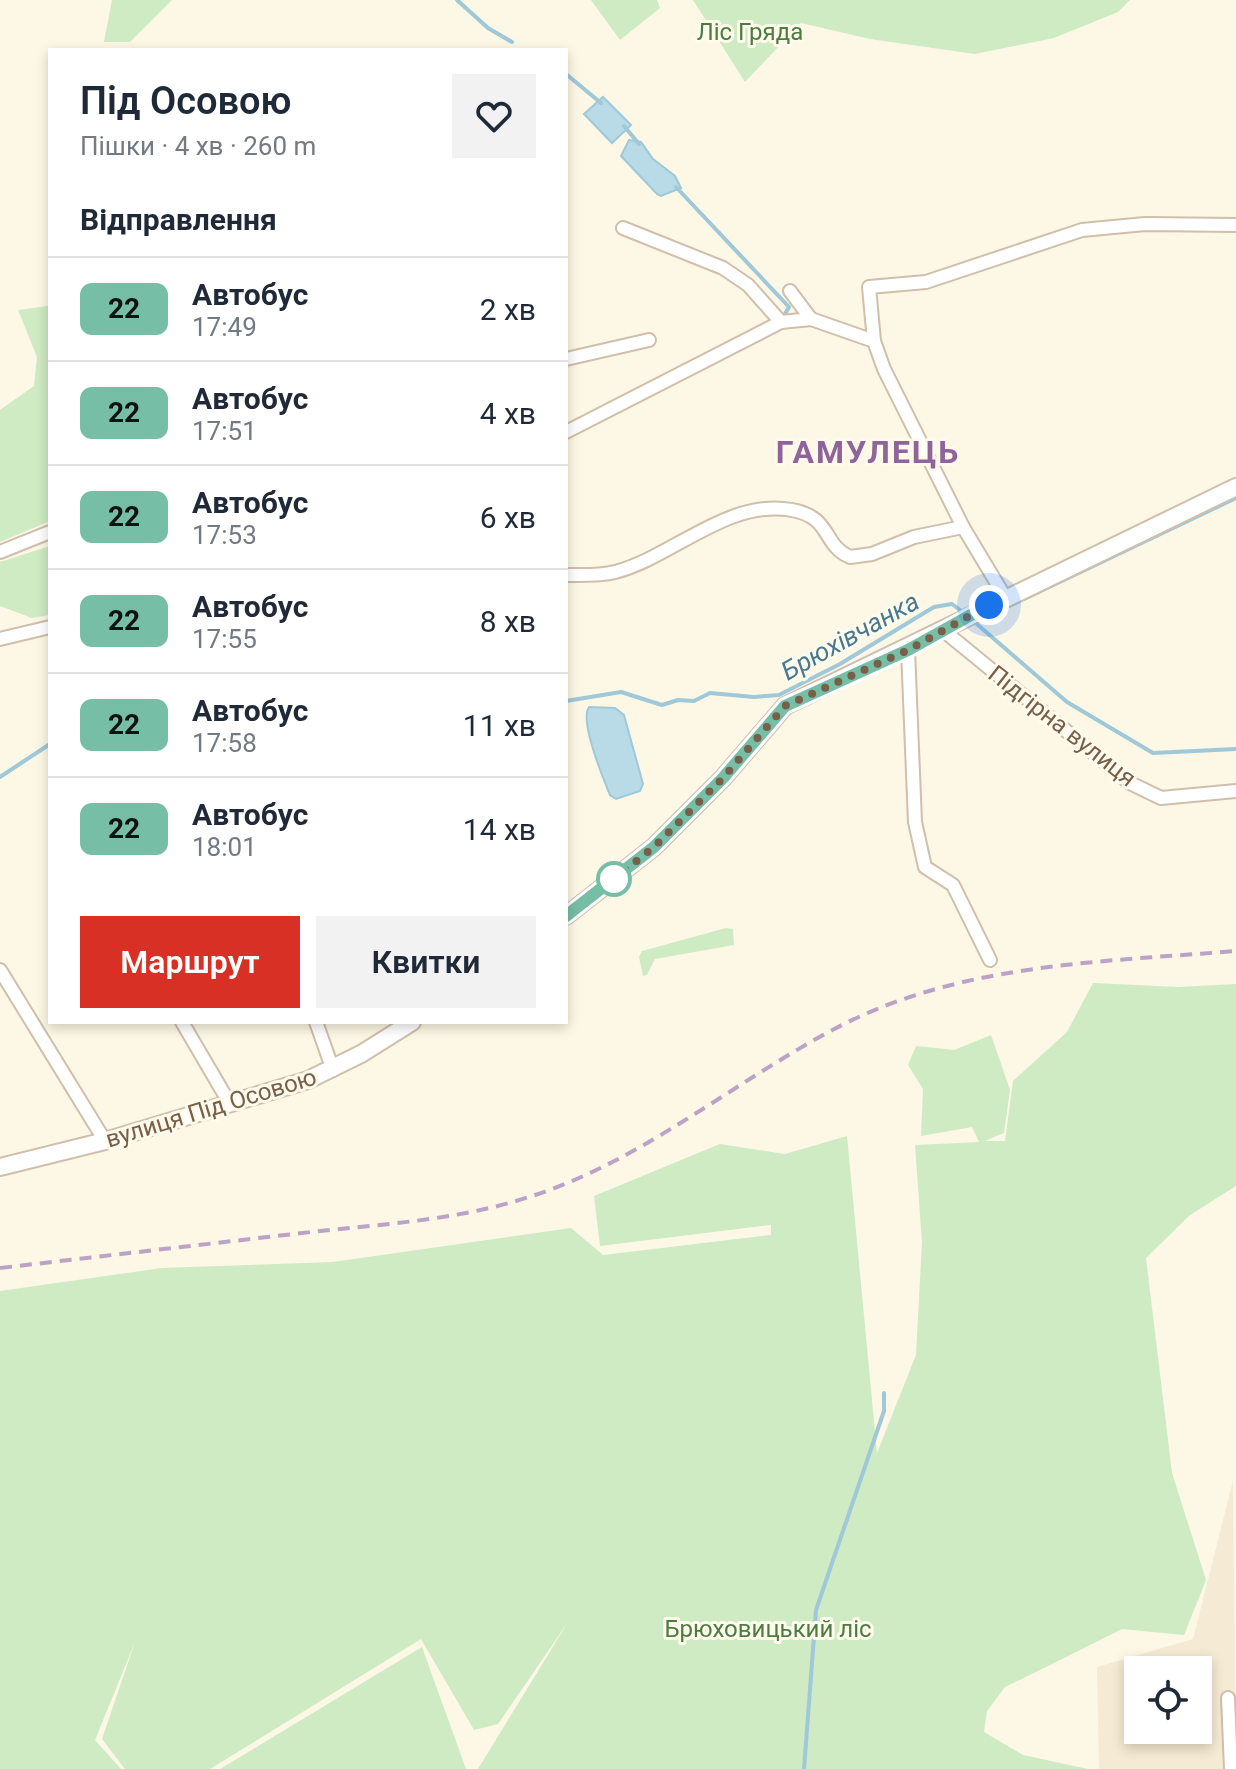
<!DOCTYPE html>
<html lang="uk">
<head>
<meta charset="utf-8">
<style>
	:root { --surface:#fff; --page:#f2f2f3; --text:#1f2937; --muted:#747a83; --line:#e0e1e3; --accent:#d93025 }
	body { margin:0; font-family:Roboto,sans-serif; background:var(--page); color:var(--text); height:100vh; display:flex; flex-direction:column; font-size:30px; white-space:nowrap }
	* { box-sizing:border-box; margin:0 }
	p { font-size:26px; color:var(--muted) }
	.icon { flex:none; width:44px; height:44px; fill:none; stroke:currentColor; stroke-width:2; stroke-linecap:round; stroke-linejoin:round }
	.map { position:relative; flex:1; overflow:hidden }
	.panel { position:absolute; left:48px; top:48px; width:520px; height:976px; display:flex; flex-direction:column; background:var(--surface); border-radius:0px; box-shadow:0 4px 12px #0003 }
	.panel>* { flex:none }
	.badge { padding:0 16px; border-radius:12px; font-size:28px; line-height:52px }
	.tools { position:absolute; left:1124px; top:1656px; display:grid; gap:16px }
	.tools a { display:grid; place-items:center; width:88px; height:88px; border-radius:0px; background:var(--surface); box-shadow:0 4px 12px #0003; font-size:40px }
	.you { position:absolute; width:40px; height:40px; margin:-20px; border:6px solid #fff; border-radius:50%; background:#1a73e8; box-shadow:0 0 0 12px #1a73e833 }
	.map>.badge { position:absolute; translate:-50% -50%; box-shadow:0 0 0 4px #fff }
	h2 { padding:0 32px; font-size:30px; line-height:72px }
	.round { display:grid; place-items:center; flex:none; width:84px; height:84px; border-radius:0px; background:var(--page) }
	.overview { display:flex; align-items:center; justify-content:space-between; height:136px; padding:0 32px }
	h1 { font-size:38px; font-weight:600; line-height:60px }
	.action { display:flex; gap:16px; margin-top:auto; padding:16px 32px }
	.action a { flex:1; height:92px; border-radius:0px; background:var(--accent); color:#fff; font-size:32px; font-weight:600; line-height:92px; text-align:center }
	.action a+a { background:var(--page); color:var(--text) }
	ul { padding:0; list-style:none }
	li { display:flex; align-items:center; gap:24px; height:104px; padding:0 32px; border-top:2px solid var(--line) }
	li div { flex:1 }
	li b { display:block; font-size:30px }
	li em { font-style:normal }
	li .badge { min-width:88px; font-weight:700; text-align:center }
	.map>svg:first-child { display:block }
	.residential { fill:#f5ead3; fill-rule:evenodd }
	.green { fill:#ceebc3 }
	.water { fill:#b9dae7; stroke:#9fc8d9; stroke-width:2 }
	.lines { fill:none; stroke-linecap:round; stroke-linejoin:round }
	.stream { stroke:#9fc8d9; stroke-width:4 }
	.minor-casing { stroke:#cfbfab; stroke-width:16 }
	.tertiary-casing { stroke:#cfbfab; stroke-width:20 }
	.minor { stroke:#fff; stroke-width:12 }
	.tertiary { stroke:#fff; stroke-width:16 }
	.rail { stroke:#bba3c7; stroke-width:4; stroke-dasharray:12 8; stroke-linecap:butt }
	.line-casing { stroke:#fff; stroke-width:18 }
	.line { stroke:#77bea7; stroke-width:12 }
	.walk { stroke:#775f49; stroke-width:8; stroke-dasharray:0 14.4 }
	.stop-dot { fill:#fff; stroke:#77bea7; stroke-width:4 }
	.labels { text-anchor:middle; stroke-width:6; stroke-linejoin:round; paint-order:stroke }
	.park-label { font-size:24px; fill:#4b7d41; stroke:#fffaec }
	.street-label { font-size:24px; fill:#775f49; stroke:#fffaec }
	.water-label { font-size:26px; font-style:italic; fill:#457a92; stroke:#fffaec }
	.district-label { font-size:32px; font-weight:bold; letter-spacing:2px; fill:#8f649a; stroke:#fffaec }
</style>
</head>
<body>
<div class="map">
<svg width="1236" height="1769" viewBox="0 0 1236 1769">
	<rect width="100%" height="100%" fill="#fdf7e5"/>
	<path class="residential" d="M1233,1481L1236,1769H1099L1097,1667L1193,1639ZM1138,1670H1198V1730H1138Z"/>
	<g class="green">
		<path d="M112,0H172L130,42H104Z"/>
		<path d="M591,0H657L660,8L620,40Z"/>
		<path d="M693,0H1130L1118,12L1054,38L975,54L870,39L801,23L745,82Z"/>
		<path d="M48,306L50,521L0,542V410L34,386L37,357L18,310Z"/>
		<path d="M50,546V615L32,618L0,606V562Z"/>
		<path d="M726,928L733,929L734,945L655,959L647,975L643,976L639,957L642,951Z"/>
		<path d="M1093,983L1178,987L1236,984V1186L1190,1215L1146,1258L1172,1473L1206,1580L1184,1635L1122,1629L1048,1666L1005,1687L987,1711L984,1732L1023,1755L1088,1769H478L568,1622L498,1724L474,1730L421,1639L210,1769H125L102,1739L135,1642L95,1740L121,1769H0V1291L162,1268L333,1262L571,1228L603,1255L771,1235V1225L600,1246L594,1196L720,1144L785,1154L847,1136L877,1453L916,1355L922,1242L915,1145L979,1142L972,1127L921,1136L923,1089L908,1065L916,1046L954,1050L991,1035L1010,1090L1004,1133L985,1141H1005L1013,1081L1067,1032Z"/>
		<path d="M422,1647L466,1769H220Z"/>
	</g>
	<g class="water">
		<path d="M603,97L631,125L612,143L584,114Z"/>
		<path d="M629,140L641,142L653,159L675,176L681,188L661,196L657,194L621,156Z"/>
		<path d="M589,707L615,708L624,715L643,784L640,791L616,799L610,795C603,778 579,720 589,707Z"/>
	</g>
	<g class="lines">
		<g class="stream">
			<path d="M457,0L488,28L512,42"/>
			<path d="M566,74L601,103"/>
			<path d="M624,126L639,144"/>
			<path d="M676,187L789,307L785,314"/>
			<path d="M1024,599L1236,498"/>
			<path d="M971,619L1067,702L1153,753L1236,749"/>
			<path d="M566,701L621,692L662,705L678,700L694,701L710,693L754,697L779,695L840,664L934,607L952,604L964,613"/>
			<path d="M0,777L50,744"/>
			<path d="M804,1769L816,1610L884,1411V1393"/>
		</g>
		<g class="minor-casing">
			<g id="minor">
				<path d="M623,228L723,268L748,285L781,322"/>
				<path d="M790,291L811,319L874,341L884,369L963,527L1005,597"/>
				<path d="M874,341L869,287L926,282L1082,230L1145,224L1236,225"/>
				<path d="M566,359L649,340"/>
				<path d="M566,432L781,322L811,319"/>
				<path d="M0,552L50,532"/>
				<path d="M566,575C582,575 599,576 615,572C673,557 728,498 792,510C832,517 822,545 850,557L872,554L914,537L963,527"/>
				<path d="M944,631L1130,783L1161,798L1236,791"/>
				<path d="M0,639L50,627"/>
				<path d="M908,650L915,822L925,867L953,885L990,960"/>
				<path d="M0,970L105,1141"/>
				<path d="M182,1022L230,1104"/>
				<path d="M316,1022L333,1070"/>
				<path d="M1228,1698L1231,1769"/>
			</g>
		</g>
		<g class="tertiary-casing">
			<g id="tertiary">
				<path d="M566,916L654,847L723,778L785,706L1236,487"/>
				<path d="M0,1167L105,1141L308,1080L361,1054L412,1022"/>
			</g>
		</g>
		<use href="#minor" class="minor"/>
		<use href="#tertiary" class="tertiary"/>
		<path class="rail" d="M0,1268C104,1256 207,1244 311,1232C384,1224 459,1220 529,1197C645,1160 735,1080 842,1025C965,963 1102,962 1236,951"/>
	</g>
	<g class="lines">
		<g class="line-casing">
			<path id="line" d="M566,916L654,847L723,778L785,706L908,650L989,605"/>
		</g>
		<use href="#line" class="line"/>
		<path class="walk" d="M614,879L654,847L723,778L785,706L908,650L989,605"/>
	</g>
	<circle class="stop-dot" cx="614" cy="879" r="16"/>
	<g class="labels">
		<g class="park-label">
			<text x="750" y="40">Ліс Гряда</text>
			<text x="768" y="1637">Брюховицький ліс</text>
		</g>
		<g class="street-label">
			<text transform="translate(1062 726) rotate(38)" y="8">Підгірна вулиця</text>
			<text transform="translate(211 1108) rotate(-17)" y="8">вулиця Під Осовою</text>
		</g>
		<g class="water-label">
			<text transform="translate(850 636) rotate(-29)" y="9">Брюхівчанка</text>
		</g>
		<g class="district-label">
			<text x="868" y="463">ГАМУЛЕЦЬ</text>
		</g>
	</g>
</svg>
<div class="tools">
<a><svg class="icon" aria-label="locate" viewBox="0 0 24 24"><circle cx="12" cy="12" r="6"/><path d="M12 2v4M12 18v4M2 12h4M18 12h4"/></svg></a>
</div>
<div class="you" style="left:989px;top:605px"></div>
<section class="panel">
<div class="overview"><div><h1>Під Осовою</h1><p>Пішки · 4 хв · 260 m</p></div><a class="round"><svg class="icon" aria-label="heart" viewBox="0 0 24 24"><path d="M12 20l-8-8c-3-5 5-10 8-4 3-6 11-1 8 4z"/></svg></a></div>
<h2>Відправлення</h2>
<ul>
<li><span class="badge" style="background:#77bea7;color:#111">22</span><div><b>Автобус</b><p>17:49</p></div><em>2 хв</em></li>
<li><span class="badge" style="background:#77bea7;color:#111">22</span><div><b>Автобус</b><p>17:51</p></div><em>4 хв</em></li>
<li><span class="badge" style="background:#77bea7;color:#111">22</span><div><b>Автобус</b><p>17:53</p></div><em>6 хв</em></li>
<li><span class="badge" style="background:#77bea7;color:#111">22</span><div><b>Автобус</b><p>17:55</p></div><em>8 хв</em></li>
<li><span class="badge" style="background:#77bea7;color:#111">22</span><div><b>Автобус</b><p>17:58</p></div><em>11 хв</em></li>
<li><span class="badge" style="background:#77bea7;color:#111">22</span><div><b>Автобус</b><p>18:01</p></div><em>14 хв</em></li>
</ul>
<div class="action"><a>Маршрут</a><a>Квитки</a></div>
</section>
</div>
</body>
</html>
